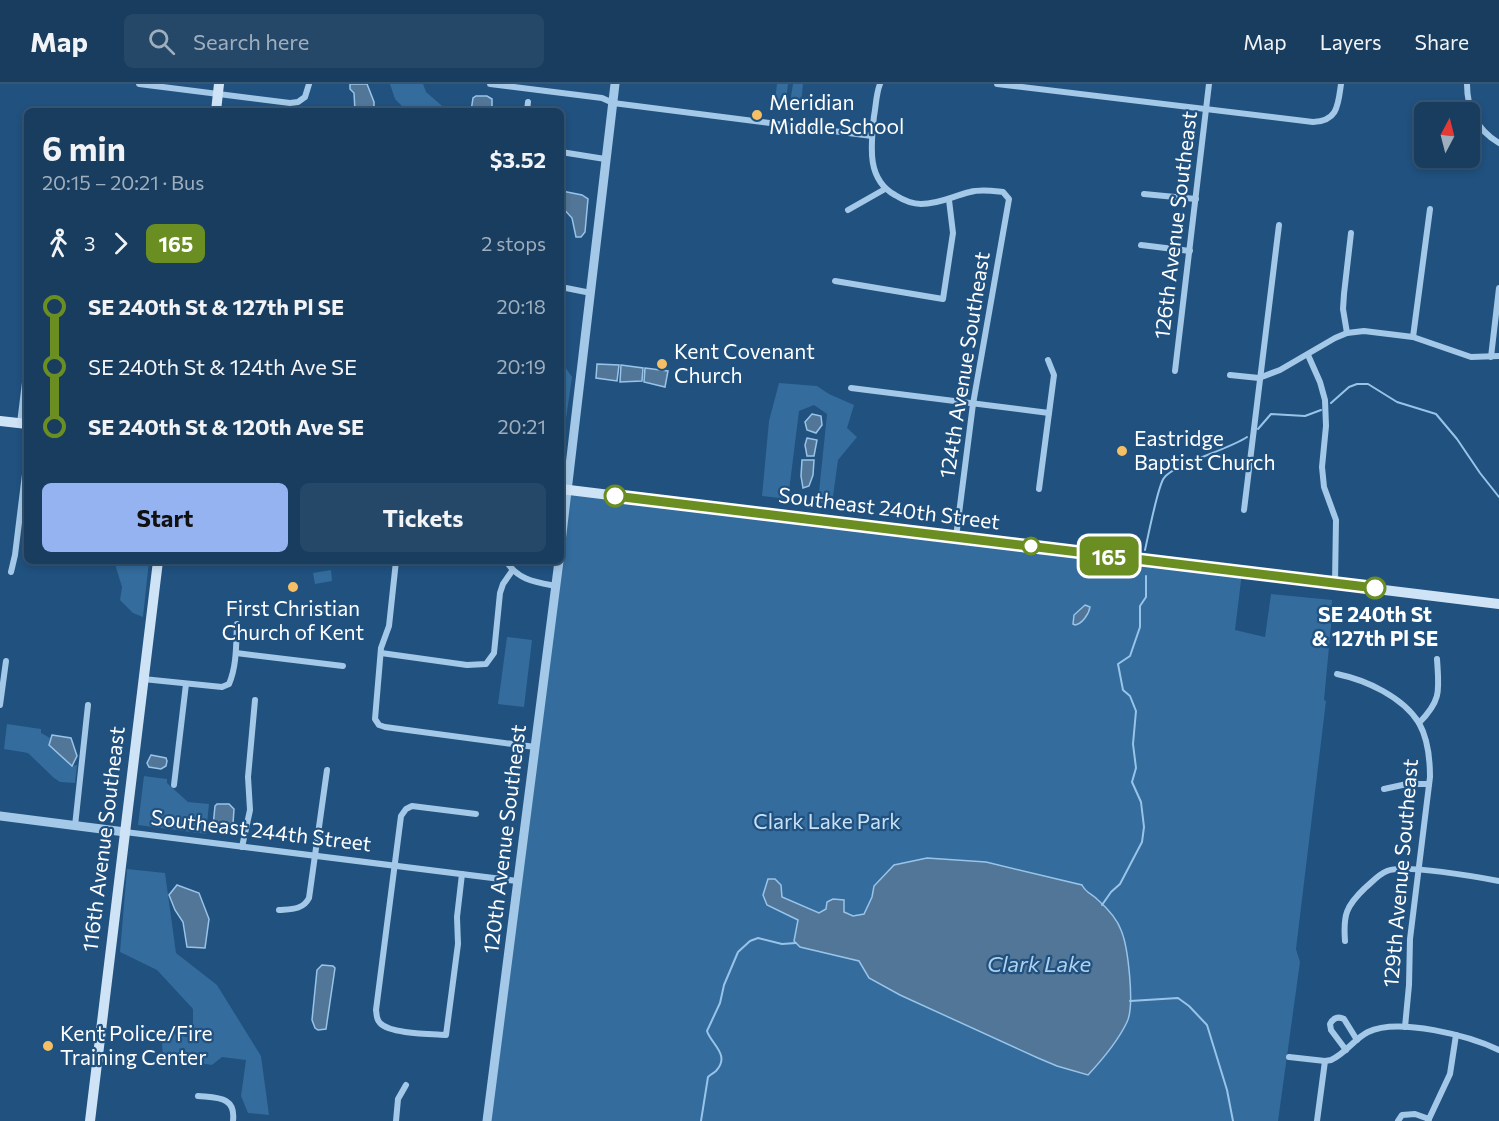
<!DOCTYPE html>
<html lang="en">
<head>
<meta charset="utf-8">
<style>
	:root { --surface:#183d5f; --page:#254868; --text:#f1f3f6; --muted:#9faebd; --line:#365674; --accent:#95b2f1 }
	body { margin:0; font-family:Commissioner,sans-serif; background:var(--page); color:var(--text); height:100vh; display:flex; flex-direction:column; font-size:22px; white-space:nowrap }
	* { box-sizing:border-box; margin:0 }
	p { font-size:20px; color:var(--muted) }
	.icon { flex:none; width:33px; height:33px; fill:none; stroke:currentColor; stroke-width:2; stroke-linecap:round; stroke-linejoin:round }
	.map { position:relative; flex:1; overflow:hidden }
	.drawer { position:absolute; left:24px; top:24px; width:540px; height:456px; display:flex; flex-direction:column; background:var(--surface); border-radius:9px; box-shadow:0 3px 9px #0003,0 0 0 2px var(--line) }
	.drawer>* { flex:none }
	.badge { padding:0 12px; border-radius:9px; font-size:21px; line-height:39px }
	.needle { width:39px; rotate:7deg }
	.controls { position:absolute; left:1414px; top:18px; display:grid; gap:12px }
	.controls a { display:grid; place-items:center; width:66px; height:66px; border-radius:9px; background:var(--surface); box-shadow:0 3px 9px #0003,0 0 0 2px var(--line); font-size:30px }
	.map>.badge { position:absolute; translate:-50% -50%; box-shadow:0 0 0 3px #fff }
	.legs { display:flex; align-items:center; gap:9px; height:66px; padding:0 18px; font-size:20px }
	.legs p { margin-inline-start:auto }
	.head { display:flex; align-items:center; justify-content:space-between; height:102px; padding:0 18px }
	h1 { font-size:33px; font-weight:700; line-height:45px }
	.cta { display:flex; gap:12px; margin-top:auto; padding:12px 18px }
	.cta a { flex:1; height:69px; border-radius:9px; background:var(--accent); color:#111; font-size:24px; font-weight:700; line-height:69px; text-align:center }
	.cta a+a { background:var(--page); color:var(--text) }
	ul { padding:0 18px; list-style:none }
	li { display:flex; align-items:center; gap:21px; height:60px; font-size:22px }
	li i { display:grid; place-items:center; width:9px; height:100%; margin:0 8px; background:currentColor }
	li i::after { content:''; width:15px; height:15px; margin:-8px; border:4px solid; border-radius:50%; background:var(--surface) }
	li p { margin-inline-start:auto }
	li:first-child i { background:linear-gradient(#0000 50%,currentColor 0) }
	li:last-child i { background:linear-gradient(currentColor 50%,#0000 0) }
	header { display:flex; align-items:center; gap:36px; box-sizing:border-box; height:84px; padding:0 30px; background:var(--surface); border-bottom:2px solid var(--line) }
	header strong { font-size:28px }
	nav { display:flex; gap:33px; margin-inline-start:auto; font-size:21px }
	.search { width:420px; height:54px; background:var(--page); display:flex; align-items:center; gap:15px; box-sizing:border-box; padding:0 21px; border-radius:9px; color:var(--muted); font-size:22px }
	.map>svg:first-child { display:block }
	.green { fill:#336c9d }
	.water { fill:#527697; stroke:#98c4e9; stroke-width:1.5 }
	.lines { fill:none; stroke-linecap:round; stroke-linejoin:round }
	.stream { stroke:#98c4e9; stroke-width:2 }
	.minor { stroke:#a4c8e7; stroke-width:6 }
	.tertiary { stroke:#a4c8e7; stroke-width:9 }
	.secondary { stroke:#cfe3f6; stroke-width:10 }
	.line-1-casing { stroke:#fff; stroke-width:14 }
	.line-1 { stroke:#6b8e23; stroke-width:9 }
	.poi-dot { fill:#f5c065; stroke:#20517f; stroke-width:2 }
	.stop-1-dot { fill:#fff; stroke:#6b8e23; stroke-width:3 }
	.labels { text-anchor:middle; stroke-width:4.5; stroke-linejoin:round; paint-order:stroke }
	.poi-label { font-size:21px; fill:#fff; stroke:#20517f; text-anchor:start }
	.street-label { font-size:21px; fill:#fff; stroke:#20517f }
	.stop-label { font-size:21px; font-weight:bold; fill:#fff; stroke:#20517f }
	.park-label { font-size:21px; fill:#c8e1f6; stroke:#20517f }
	.water-label { font-size:22px; font-style:italic; fill:#b0d2ef; stroke:#20517f }
</style>
</head>
<body>
<header>
<strong>Map</strong>
<div class="search"><svg class="icon" aria-label="search" viewBox="0 0 24 24"><circle cx="10" cy="10" r="6"/><path d="M15 15l6 6"/></svg>Search here</div>
<nav><a>Map</a><a>Layers</a><a>Share</a></nav>
</header>
<div class="map">
<svg width="1499" height="1037" viewBox="0 0 1499 1037">
	<rect width="100%" height="100%" fill="#20517f"/>
	<g class="green">
		<path d="M390,0H423L426,8L448,27H407L395,15Z"/>
		<path d="M777,0H788L786,18L775,16Z"/>
		<path d="M793,0H803L801,20L790,19Z"/>
		<path d="M561,277L572,293L561,369Z"/>
		<path d="M779,299L817,302L829,310L854,321L847,344L857,353L838,376L832,420L818,418L827,330L814,321L799,327L788,415L762,412L769,337Z"/>
		<path d="M567,406L1242,489L1235,546L1265,553L1271,510L1332,516L1331,542L1324,616L1326,617L1296,865L1300,878L1278,1037H487L561,477V458Z"/>
		<path d="M114,477H149L143,533L133,529L120,516L122,503Z"/>
		<path d="M331,486L332,497L315,500L313,489Z"/>
		<path d="M507,553L532,556L524,623L498,620Z"/>
		<path d="M7,640L41,645V649L50,654L49,661L72,682L77,681L75,699L60,698L54,694L28,669L4,665Z"/>
		<path d="M144,692L167,695V699L188,718L209,720L206,750L138,741Z"/>
		<path d="M127,785L165,789L176,869L217,901L261,972L269,1031L248,1029L241,1012L246,976L222,973L212,981L163,973L161,946L193,955V925L157,886L120,868Z"/>
	</g>
	<g class="water">
		<path d="M350,0H367L374,18V27H355L354,9L350,5Z"/>
		<path d="M476,12H487L492,15V27H471L473,14Z"/>
		<path d="M562,107L582,111L588,115L585,148L581,153H576L572,134L561,122Z"/>
		<path d="M597,280L619,281L617,297L596,294Z"/>
		<path d="M621,281L643,284L642,297L620,298Z"/>
		<path d="M645,284L668,287L665,303L644,298Z"/>
		<path d="M812,330L821,332L822,341L816,349L807,346L805,338Z"/>
		<path d="M807,354L817,356L814,372H807L805,361Z"/>
		<path d="M802,376H814L813,391L809,402L803,404L801,392Z"/>
		<path d="M1085,521L1090,523C1089,530 1082,540 1075,541L1073,540L1074,531Z"/>
		<path d="M52,651L71,654L77,672L72,682L49,661Z"/>
		<path d="M151,671L166,674L167,677L166,682L161,685L149,683L147,679Z"/>
		<path d="M217,720H229L234,725L233,740L229,745H216L213,742L215,722Z"/>
		<path d="M927,774L986,778L1082,801C1086,809 1092,810 1098,816C1107,824 1117,835 1121,846C1128,862 1135,922 1127,938C1119,955 1101,977 1088,991L1057,982L1038,974L900,911L869,894L859,877L800,863L794,857L798,836L767,821L763,811L768,795H775L781,801L782,813L819,829L826,825L827,818L833,815L844,816V828L853,832L864,830L872,813L874,802L894,781Z"/>
		<path d="M177,801L199,809L209,835L205,864L187,863L183,838L175,826L169,811Z"/>
		<path d="M322,881L333,882L335,884L326,945L318,946L315,944L312,936L317,886Z"/>
	</g>
	<g class="lines">
		<g class="stream">
			<path d="M1331,319L1349,303L1357,300H1368L1397,318L1436,330L1457,355L1480,389L1499,413"/>
			<path d="M1258,345L1271,330L1305,332L1321,326"/>
			<path d="M1145,466C1148,453 1158,401 1164,394C1174,380 1228,366 1247,353"/>
			<path d="M1102,821L1111,808L1120,800L1142,758L1144,743L1141,718L1132,698L1136,684L1133,660L1136,627L1130,612L1123,606L1118,580L1130,572L1140,543V522L1146,513V492"/>
			<path d="M1130,917L1178,914L1189,922L1207,941L1227,1006L1233,1037"/>
			<path d="M701,1037L708,993C711,990 714,989 716,987C731,971 711,960 707,947L720,919L724,901L738,868L750,857L758,854L782,860L796,859"/>
		</g>
		<g class="minor">
			<path d="M139,0L290,19L298,18L305,13L309,0"/>
			<path d="M490,0L602,14L613,19L872,52"/>
			<path d="M880,0C876,10 876,22 874,32C871,61 866,95 895,111C903,116 912,120 921,120C940,120 953,112 970,108C981,105 993,107 1003,108L1009,115L973,320L956,453"/>
			<path d="M997,0L1313,38C1338,37 1338,21 1341,0"/>
			<path d="M1467,0C1467,26 1477,46 1499,59"/>
			<path d="M527,27L528,18"/>
			<path d="M1470,54L1479,45"/>
			<path d="M561,68L605,75"/>
			<path d="M1449,80L1453,74"/>
			<path d="M1144,110L1196,115"/>
			<path d="M848,126L885,105"/>
			<path d="M1141,161L1190,167"/>
			<path d="M835,197L943,215L953,149L949,116"/>
			<path d="M561,203L591,209"/>
			<path d="M1347,249L1343,225L1344,210L1351,149"/>
			<path d="M1413,253L1430,125"/>
			<path d="M1308,271L1320,298L1325,316L1326,342L1322,383L1324,403L1336,436L1335,499"/>
			<path d="M1491,273L1499,204"/>
			<path d="M1175,287L1209,0"/>
			<path d="M1230,291L1259,294L1280,286L1335,254L1347,249L1364,247L1413,253L1471,273L1499,272"/>
			<path d="M851,304L1049,329"/>
			<path d="M20,339L27,282"/>
			<path d="M1039,405L1054,291L1048,276"/>
			<path d="M1244,426L1279,141"/>
			<path d="M396,477L389,542L381,564L375,635L379,641L385,643L535,663"/>
			<path d="M506,477C518,496 535,498 556,502"/>
			<path d="M11,488L15,471L27,374"/>
			<path d="M236,569L343,582"/>
			<path d="M381,569L467,581L486,580L494,569L500,509L503,500L512,487"/>
			<path d="M1337,590C1366,596 1403,613 1419,639C1428,655 1430,676 1430,693L1410,855L1409,901L1405,943"/>
			<path d="M143,595L222,603L229,600C237,582 236,559 237,540"/>
			<path d="M0,621L6,577"/>
			<path d="M1419,639C1442,616 1439,606 1437,575"/>
			<path d="M174,701L186,600"/>
			<path d="M1384,705L1407,700H1429"/>
			<path d="M75,742L88,621"/>
			<path d="M125,748L517,797"/>
			<path d="M242,763L250,726L248,693L255,616"/>
			<path d="M462,790L457,833L458,860L446,951C431,950 390,950 380,939C376,935 377,931 376,926L401,732L406,725L412,722L476,730"/>
			<path d="M279,826C291,825 303,826 309,814L327,686"/>
			<path d="M1345,857C1343,831 1346,822 1365,804C1372,798 1379,790 1387,787C1405,780 1477,793 1499,797"/>
			<path d="M1346,966L1331,946L1330,940C1333,934 1338,932 1344,935L1357,956"/>
			<path d="M1289,973L1325,977L1331,976C1346,969 1354,955 1368,948C1398,933 1470,952 1499,966"/>
			<path d="M198,1012C217,1014 236,1012 233,1037"/>
			<path d="M396,1037L398,1015L406,1001"/>
			<path d="M1317,1037L1325,977"/>
			<path d="M1398,1037L1402,1031L1415,1030L1429,1035"/>
			<path d="M1428,1037L1450,990L1456,951"/>
		</g>
		<g class="tertiary">
			<path d="M561,458L615,0"/>
			<path d="M0,732L125,748"/>
			<path d="M487,1037L559,477"/>
		</g>
		<g class="secondary">
			<path d="M216,27L219,0"/>
			<path d="M0,337L27,340"/>
			<path d="M561,405L1499,520"/>
			<path d="M90,1037L158,477"/>
		</g>
	</g>
	<g class="lines">
		<g class="line-1-casing">
			<path id="line-1" d="M615,412L1375,504"/>
		</g>
		<use href="#line-1" class="line-1"/>
	</g>
	<g class="poi-dot">
		<circle cx="757" cy="31" r="6"/>
		<circle cx="662" cy="280" r="6"/>
		<circle cx="1122" cy="367" r="6"/>
		<circle cx="293" cy="503" r="6"/>
		<circle cx="48" cy="962" r="6"/>
	</g>
	<g class="stop-1-dot">
		<circle cx="615" cy="412" r="10"/>
		<circle cx="1031" cy="462" r="8"/>
		<circle cx="1375" cy="504" r="10"/>
	</g>
	<g class="labels">
		<g class="poi-label">
			<text x="769" y="26">Meridian<tspan x="769" dy="24">Middle School</tspan></text>
			<text x="674" y="275">Kent Covenant<tspan x="674" dy="24">Church</tspan></text>
			<text x="1134" y="362">Eastridge<tspan x="1134" dy="24">Baptist Church</tspan></text>
			<text x="293" y="532" text-anchor="middle">First Christian<tspan x="293" dy="24">Church of Kent</tspan></text>
			<text x="60" y="957">Kent Police/Fire<tspan x="60" dy="24">Training Center</tspan></text>
		</g>
		<g class="street-label">
			<text transform="translate(1176 141) rotate(-83)" y="7">126th Avenue Southeast</text>
			<text transform="translate(965 281) rotate(-81)" y="7">124th Avenue Southeast</text>
			<text transform="translate(889 425) rotate(7)" y="7">Southeast 240th Street</text>
			<text transform="translate(261 747) rotate(7)" y="7">Southeast 244th Street</text>
			<text transform="translate(104 755) rotate(-83)" y="7">116th Avenue Southeast</text>
			<text transform="translate(505 755) rotate(-83)" y="7">120th Avenue Southeast</text>
			<text transform="translate(1401 789) rotate(-85)" y="7">129th Avenue Southeast</text>
		</g>
		<g class="stop-label">
			<text x="1375" y="538">SE 240th St<tspan x="1375" dy="24">&amp; 127th Pl SE</tspan></text>
		</g>
		<g class="park-label">
			<text x="827" y="745">Clark Lake Park</text>
		</g>
		<g class="water-label">
			<text x="1039" y="888">Clark Lake</text>
		</g>
	</g>
</svg>
<div class="controls">
<a><svg class="needle" viewBox="-14 -14 28 28"><path d="M0-13l5 13h-10z" fill="#e53935"/><path d="M0 13l5-13h-10z" fill="#9faebd"/></svg></a>
</div>
<b class="badge" style="left:1109px;top:472px;background:#6b8e23;color:#fff">165</b>
<section class="drawer">
<div class="head"><div><h1>6 min</h1><p>20:15 – 20:21 · Bus</p></div><b>$3.52</b></div>
<div class="legs"><svg class="icon" aria-label="walk" viewBox="0 0 24 24"><circle cx="13" cy="4" r="2"/><path d="M13 8l-2 6 4 7M11 14l-3 7M7 12l3-4h3l4 4"/></svg>3<svg class="icon" aria-label="forward" viewBox="0 0 24 24"><path d="M9 5l7 7-7 7"/></svg><b class="badge" style="background:#6b8e23;color:#fff">165</b><p>2 stops</p></div>
<ul>
<li><i style="color:#6b8e23"></i><b>SE 240th St &amp; 127th Pl SE</b><p>20:18</p></li>
<li><i style="color:#6b8e23"></i><span>SE 240th St &amp; 124th Ave SE</span><p>20:19</p></li>
<li><i style="color:#6b8e23"></i><b>SE 240th St &amp; 120th Ave SE</b><p>20:21</p></li>
</ul>
<div class="cta"><a>Start</a><a>Tickets</a></div>
</section>
</div>
</body>
</html>
